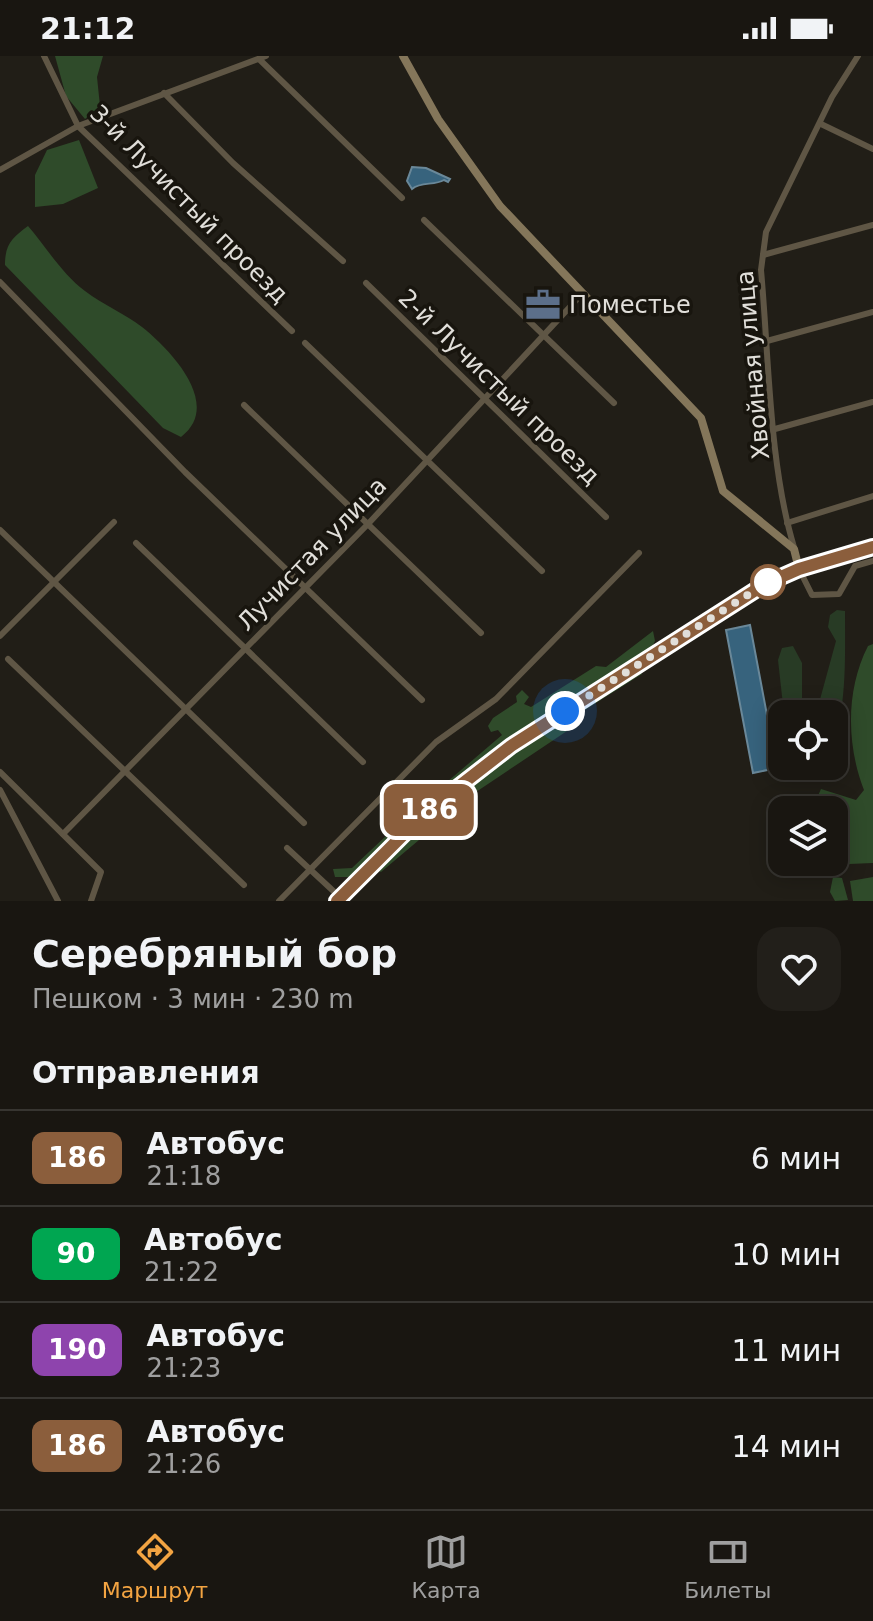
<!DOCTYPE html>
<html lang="ru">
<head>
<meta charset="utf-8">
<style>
	:root { --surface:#191611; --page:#221f1a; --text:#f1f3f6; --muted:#9f9f9f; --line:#373531; --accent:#f3a442 }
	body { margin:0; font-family:"DejaVu Sans",sans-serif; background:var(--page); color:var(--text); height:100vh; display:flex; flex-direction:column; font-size:30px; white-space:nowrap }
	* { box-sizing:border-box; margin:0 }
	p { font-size:26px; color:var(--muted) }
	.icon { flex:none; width:44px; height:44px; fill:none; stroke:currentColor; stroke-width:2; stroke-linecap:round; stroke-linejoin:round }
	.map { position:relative; height:845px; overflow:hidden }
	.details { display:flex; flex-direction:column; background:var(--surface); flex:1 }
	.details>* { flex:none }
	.badge { padding:0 16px; border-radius:12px; font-size:28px; line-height:52px }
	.tools { position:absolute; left:768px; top:644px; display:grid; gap:16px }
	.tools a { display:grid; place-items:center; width:80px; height:80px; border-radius:16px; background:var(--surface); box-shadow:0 4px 20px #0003,0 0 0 2px var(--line); font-size:40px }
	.you { position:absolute; width:40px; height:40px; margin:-20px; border:6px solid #fff; border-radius:50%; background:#1a73e8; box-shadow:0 0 0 12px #1a73e833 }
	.map>.badge { position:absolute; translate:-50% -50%; box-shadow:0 0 0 4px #fff }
	h2 { padding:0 32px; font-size:30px; line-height:72px }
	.round { display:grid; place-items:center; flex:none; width:84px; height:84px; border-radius:24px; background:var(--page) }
	.headline { display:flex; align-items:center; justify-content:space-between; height:136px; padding:0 32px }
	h1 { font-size:38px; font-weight:600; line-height:60px }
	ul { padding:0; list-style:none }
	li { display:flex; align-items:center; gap:24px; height:96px; padding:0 32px; border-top:2px solid var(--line) }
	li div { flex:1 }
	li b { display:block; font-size:30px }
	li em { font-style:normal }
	li .badge { min-width:88px; font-weight:700; text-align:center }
	.status { display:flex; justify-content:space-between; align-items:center; height:56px; padding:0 40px; background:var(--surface); direction:ltr }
	.status svg { height:22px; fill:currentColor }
	.tab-bar { display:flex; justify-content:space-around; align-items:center; height:112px; border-top:2px solid var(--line); background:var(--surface); font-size:22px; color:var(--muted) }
	.tab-bar a { display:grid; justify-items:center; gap:4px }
	.tab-bar .selected { color:var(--accent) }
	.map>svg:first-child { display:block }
	.green { fill:#283b25 }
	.forest { fill:#2f4b2a }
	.water { fill:#37637d; stroke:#6a8899; stroke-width:2 }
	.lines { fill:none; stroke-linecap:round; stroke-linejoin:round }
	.street { stroke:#5f5645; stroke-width:6 }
	.secondary { stroke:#84765a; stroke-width:8 }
	.line-casing { stroke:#fff; stroke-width:18 }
	.line { stroke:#8b5e3c; stroke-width:12 }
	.walk { stroke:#e1dfda; stroke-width:8; stroke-dasharray:0 14.4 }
	.stop-dot { fill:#fff; stroke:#8b5e3c; stroke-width:4 }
	.labels { text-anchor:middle; stroke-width:7; stroke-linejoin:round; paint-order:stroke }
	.street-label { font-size:24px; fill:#e1dfda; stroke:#18150e }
	.poi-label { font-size:24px; fill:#e1dfda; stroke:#18150e; text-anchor:start }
</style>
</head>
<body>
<div class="status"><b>21:12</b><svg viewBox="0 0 49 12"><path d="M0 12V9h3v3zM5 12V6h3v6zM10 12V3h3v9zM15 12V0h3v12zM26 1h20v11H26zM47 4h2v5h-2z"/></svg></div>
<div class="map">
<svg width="873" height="845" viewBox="0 0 873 845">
	<rect width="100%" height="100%" fill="#211e17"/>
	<g class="green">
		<path d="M837,554L845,555C845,600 847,644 834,688V658H816L836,585L828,571L830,559Z"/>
		<path d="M793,590L802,607V658H784L778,604L782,592Z"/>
	</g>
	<g class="forest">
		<path d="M55,0H103L97,21L100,50L85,63L66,40Z"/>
		<path d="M79,84L98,132L63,148L35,151V119L47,94Z"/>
		<path d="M28,170C46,191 63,219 85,235C103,249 124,257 142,271C171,294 223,349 181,381L163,372L5,209C5,188 12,182 28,170Z"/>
		<path d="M653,575L655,585L650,595L544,663L437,742L433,738L502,679L498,674L491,676L488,670L493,662L517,646L516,640L522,634L529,641L524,648L531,651L596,610L606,611Z"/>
		<path d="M873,588V807L825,809L823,806H834V754H818L826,748L817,742L821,733L856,744L864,734C846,688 846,633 868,590Z"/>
		<path d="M639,614L642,618L569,664L570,673L476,736L381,816L376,814C446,728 548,673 639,614Z"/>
		<path d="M843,679L850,684L849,703L844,709L836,708L835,700Z"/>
		<path d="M429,743L432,745L358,815L351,821H335L333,813L352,812L421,747Z"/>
		<path d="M833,821L842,822L848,844L835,845L830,836Z"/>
		<path d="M873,821V845H853L850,825Z"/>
	</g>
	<g class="water">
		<path d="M412,111L426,112L450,123L448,126L444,124C434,130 421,125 412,133L407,125Z"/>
		<path d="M750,569L777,712L753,717L726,574Z"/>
	</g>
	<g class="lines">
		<g class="street">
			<path d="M44,0L78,70L292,275"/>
			<path d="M259,3L402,142"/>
			<path d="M164,37L233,107L343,205"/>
			<path d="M821,68L873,93"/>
			<path d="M0,114L78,70L266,0"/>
			<path d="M424,164L614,347"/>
			<path d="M763,199L873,169"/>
			<path d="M0,226L185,416L422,644"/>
			<path d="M366,227L606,461"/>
			<path d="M767,285L873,256"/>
			<path d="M305,287L542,515"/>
			<path d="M244,349L481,577"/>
			<path d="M775,373L873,346"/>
			<path d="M787,467L873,440"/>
			<path d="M0,474L304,767"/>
			<path d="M136,487L363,706"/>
			<path d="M794,491C769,409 769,301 761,214L766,176L832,41L858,0"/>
			<path d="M799,513L812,539L839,538L855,510L873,505"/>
			<path d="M0,580L114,466"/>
			<path d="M8,603L244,829"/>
			<path d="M0,716L101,816L91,845"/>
			<path d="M0,734L58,845"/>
			<path d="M63,778L368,468L581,239"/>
			<path d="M287,792L344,845"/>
			<path d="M279,845L436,686L496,643L639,497"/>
		</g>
		<g class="secondary">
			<path d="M403,0L438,63L500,150L701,362L723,435L794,493L799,513"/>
			<path d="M337,845L426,756L511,690L765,528L873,491"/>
		</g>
	</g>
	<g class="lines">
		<g class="line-casing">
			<path id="line" d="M337,845L426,756L511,690L765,528L799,513L873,491"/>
		</g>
		<use href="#line" class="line"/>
		<path class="walk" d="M565,655L768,526"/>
	</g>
	<defs>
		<g id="office-bare" transform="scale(2.76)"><path d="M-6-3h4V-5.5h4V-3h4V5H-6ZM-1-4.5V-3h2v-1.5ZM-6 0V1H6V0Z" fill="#5c6f8a" stroke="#18150e" stroke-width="2.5" paint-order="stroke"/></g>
	</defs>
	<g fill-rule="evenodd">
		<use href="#office-bare" x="543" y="249"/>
	</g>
	<circle class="stop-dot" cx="768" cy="526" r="16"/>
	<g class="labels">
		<g class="street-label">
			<text transform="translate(189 148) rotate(45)" y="8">3-й Лучистый проезд</text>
			<text transform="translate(753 309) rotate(-95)" y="8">Хвойная улица</text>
			<text transform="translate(499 331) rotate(44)" y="8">2-й Лучистый проезд</text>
			<text transform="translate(312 498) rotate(-46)" y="8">Лучистая улица</text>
		</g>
		<g class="poi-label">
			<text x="569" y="257">Поместье</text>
		</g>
	</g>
</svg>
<div class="tools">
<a><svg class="icon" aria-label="locate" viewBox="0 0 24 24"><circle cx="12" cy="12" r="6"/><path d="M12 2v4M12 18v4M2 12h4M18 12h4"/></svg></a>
<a><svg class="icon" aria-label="layers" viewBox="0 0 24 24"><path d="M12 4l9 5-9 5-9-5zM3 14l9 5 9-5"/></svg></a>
</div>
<div class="you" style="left:565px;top:655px"></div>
<b class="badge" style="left:429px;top:754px;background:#8b5e3c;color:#fff">186</b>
</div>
<section class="details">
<div class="headline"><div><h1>Серебряный бор</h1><p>Пешком · 3 мин · 230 m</p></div><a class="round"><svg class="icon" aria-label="heart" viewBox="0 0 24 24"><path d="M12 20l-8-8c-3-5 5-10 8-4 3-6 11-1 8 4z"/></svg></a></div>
<h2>Отправления</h2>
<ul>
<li><span class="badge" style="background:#8b5e3c;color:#fff">186</span><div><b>Автобус</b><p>21:18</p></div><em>6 мин</em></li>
<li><span class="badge" style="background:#00a651;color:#fff">90</span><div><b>Автобус</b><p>21:22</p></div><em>10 мин</em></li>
<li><span class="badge" style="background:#8e44ad;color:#fff">190</span><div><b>Автобус</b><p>21:23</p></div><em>11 мин</em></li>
<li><span class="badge" style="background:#8b5e3c;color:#fff">186</span><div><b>Автобус</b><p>21:26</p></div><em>14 мин</em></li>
</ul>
</section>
<nav class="tab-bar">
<a class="selected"><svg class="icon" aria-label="directions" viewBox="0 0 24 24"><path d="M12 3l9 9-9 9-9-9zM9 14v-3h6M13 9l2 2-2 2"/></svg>Маршрут</a>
<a><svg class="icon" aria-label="map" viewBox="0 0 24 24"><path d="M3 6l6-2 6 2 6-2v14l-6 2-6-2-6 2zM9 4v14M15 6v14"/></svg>Карта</a>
<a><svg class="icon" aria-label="tickets" viewBox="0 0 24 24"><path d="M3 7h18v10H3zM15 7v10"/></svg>Билеты</a>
</nav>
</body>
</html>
